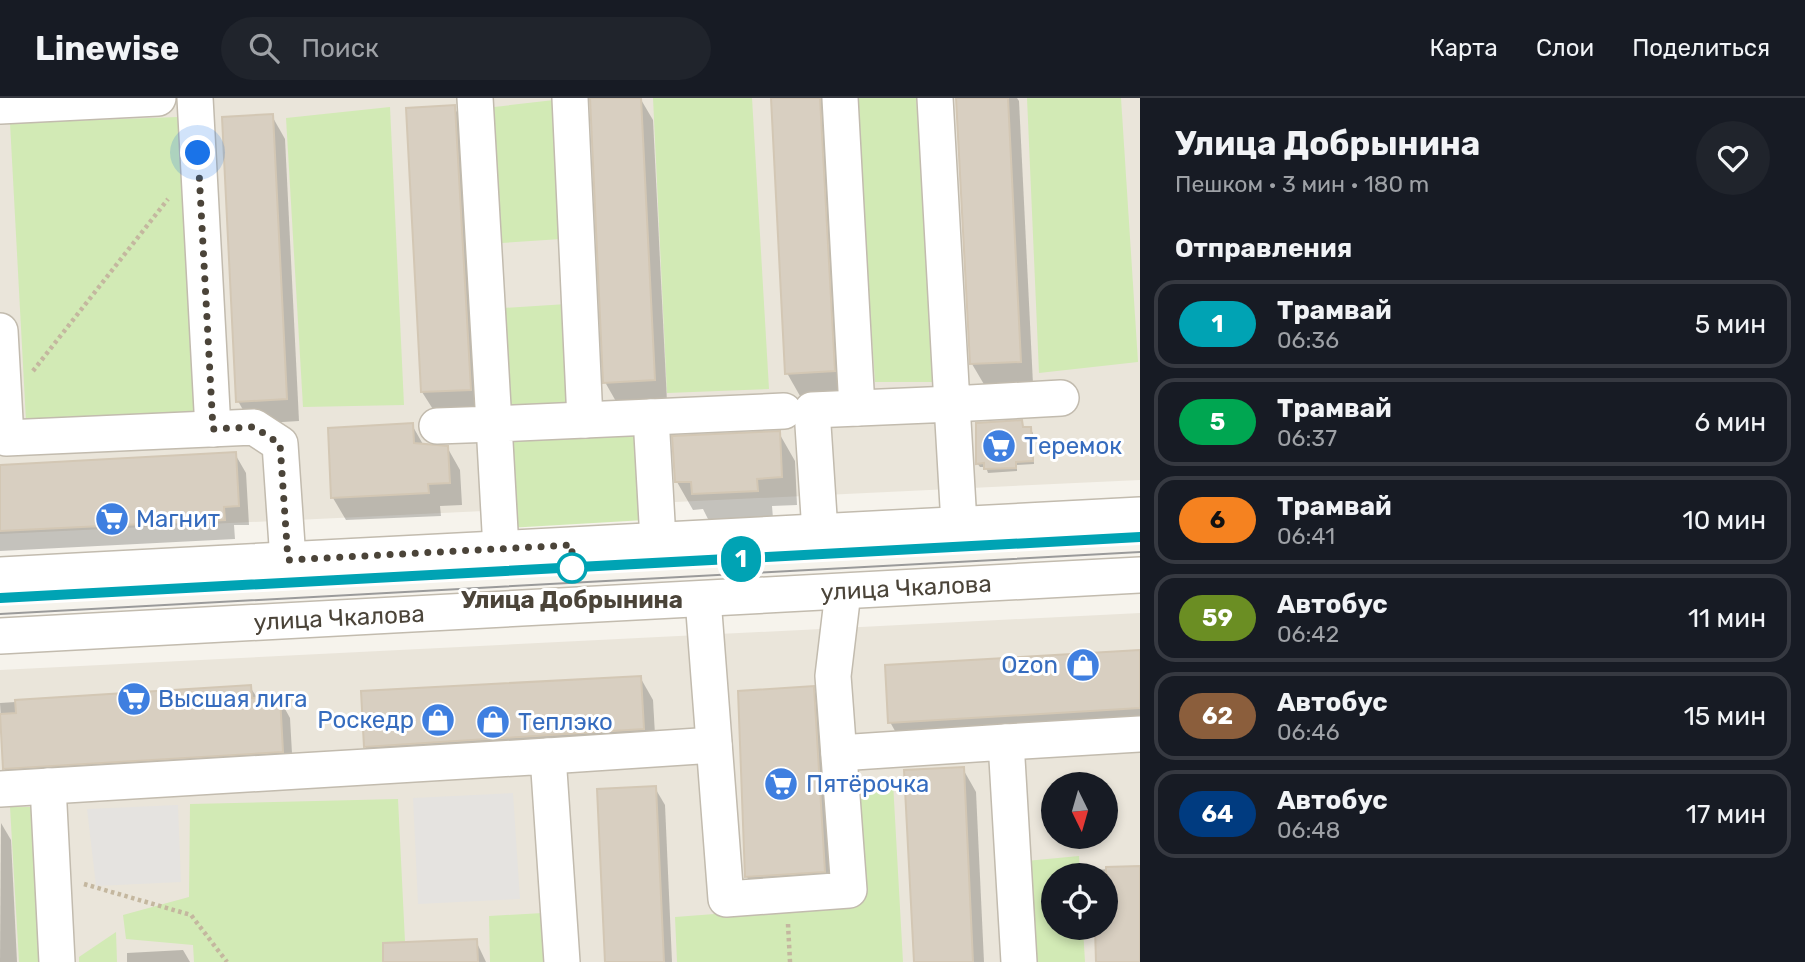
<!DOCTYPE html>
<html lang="ru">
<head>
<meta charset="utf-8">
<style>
	:root { --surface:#171b24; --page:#20242c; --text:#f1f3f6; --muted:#9ea1a6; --line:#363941 }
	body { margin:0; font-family:Rubik,sans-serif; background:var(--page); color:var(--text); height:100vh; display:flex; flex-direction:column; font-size:26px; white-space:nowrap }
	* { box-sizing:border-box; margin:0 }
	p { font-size:23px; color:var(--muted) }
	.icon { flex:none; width:38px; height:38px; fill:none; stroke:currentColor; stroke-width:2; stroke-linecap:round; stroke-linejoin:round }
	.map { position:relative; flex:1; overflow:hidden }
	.sheet { display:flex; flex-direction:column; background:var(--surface); width:665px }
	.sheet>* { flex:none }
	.badge { padding:0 14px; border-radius:23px; font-size:24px; line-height:46px }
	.needle { width:46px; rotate:175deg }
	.controls { position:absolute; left:1041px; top:674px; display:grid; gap:14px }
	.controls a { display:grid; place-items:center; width:77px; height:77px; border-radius:50%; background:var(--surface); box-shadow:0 4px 10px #0003; font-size:35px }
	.you { position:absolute; width:35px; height:35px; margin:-18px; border:5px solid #fff; border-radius:50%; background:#1a73e8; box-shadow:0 0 0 10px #1a73e833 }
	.map>.badge { position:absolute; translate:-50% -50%; box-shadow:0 0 0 4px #fff }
	h2 { padding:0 35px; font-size:26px; line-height:63px }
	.round { display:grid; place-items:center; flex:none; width:74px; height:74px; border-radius:37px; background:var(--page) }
	.overview { display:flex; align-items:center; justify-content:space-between; height:119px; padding:0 35px }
	h1 { font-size:33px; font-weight:700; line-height:52px }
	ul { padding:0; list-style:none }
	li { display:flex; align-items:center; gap:21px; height:88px; margin:0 14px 10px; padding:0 21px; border:4px solid var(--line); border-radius:21px }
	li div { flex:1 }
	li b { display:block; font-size:26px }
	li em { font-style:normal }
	li .badge { min-width:77px; font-weight:700; text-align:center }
	header { display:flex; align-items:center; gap:42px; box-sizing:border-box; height:98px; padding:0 35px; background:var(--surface); border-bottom:2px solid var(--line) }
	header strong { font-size:33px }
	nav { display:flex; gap:38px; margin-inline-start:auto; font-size:24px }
	.search { width:490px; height:63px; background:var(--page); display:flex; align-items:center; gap:18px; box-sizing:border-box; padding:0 24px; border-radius:38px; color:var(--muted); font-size:26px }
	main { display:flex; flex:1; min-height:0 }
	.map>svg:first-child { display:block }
	.residential { fill:#eae5da; fill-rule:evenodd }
	.green { fill:#d2eab5 }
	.parking { fill:#e5e3e0 }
	.shadow { fill:#0003 }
	.building { fill:#d8cfc1; stroke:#d3c7b4; stroke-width:2 }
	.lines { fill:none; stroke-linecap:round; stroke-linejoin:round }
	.minor-casing { stroke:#c2bbae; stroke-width:38 }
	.path { stroke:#c4b79f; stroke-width:4.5; stroke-dasharray:3.5 3.5; stroke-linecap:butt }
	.minor { stroke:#fff; stroke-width:35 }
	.tram { stroke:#9a9a9a; stroke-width:2 }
	.line-casing { stroke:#fff; stroke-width:16 }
	.line { stroke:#00a3b4; stroke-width:10 }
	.walk { stroke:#4b4439; stroke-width:7; stroke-dasharray:0 12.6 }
	.stop-dot { fill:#fff; stroke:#00a3b4; stroke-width:3.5 }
	.labels { text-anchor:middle; stroke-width:6; stroke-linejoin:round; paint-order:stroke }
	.shop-label { font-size:24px; fill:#366cbe; stroke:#fff; text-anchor:start }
	.street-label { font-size:24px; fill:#4b4439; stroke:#fff }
	.stop-label { font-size:24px; font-weight:bold; fill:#4b4439; stroke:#fff }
</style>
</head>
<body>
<header>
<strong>Linewise</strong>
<div class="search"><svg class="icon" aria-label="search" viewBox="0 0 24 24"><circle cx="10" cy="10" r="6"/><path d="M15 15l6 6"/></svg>Поиск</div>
<nav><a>Карта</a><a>Слои</a><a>Поделиться</a></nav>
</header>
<main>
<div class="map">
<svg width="1140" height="864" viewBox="0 0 1140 864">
	<rect width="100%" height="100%" fill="#f6f3ec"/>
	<g class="residential">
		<path d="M0,0H1140V382L0,436Z"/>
		<path d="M1140,515V864H0V572ZM1054,686H1106V738H1054ZM1054,777H1106V830H1054Z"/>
	</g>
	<g class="green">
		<path d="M653,0H752L769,291L667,295Z"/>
		<path d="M855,0H916L935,284H875Z"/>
		<path d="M1027,0H1121L1138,264L1039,275Z"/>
		<path d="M554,2L561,141L501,145L494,9Z"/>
		<path d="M390,9L404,307L303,309L286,20Z"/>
		<path d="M178,19L199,318L26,323L10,25Z"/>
		<path d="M567,206L568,305L510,309L503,210Z"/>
		<path d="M641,327L645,422L507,430L501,333Z"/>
		<path d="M893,684L903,864H677L675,819L863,805L856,707L867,691Z"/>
		<path d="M398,701L406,864H194L193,847L126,841L123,817L189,799L190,706Z"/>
		<path d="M10,709H36L44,864H19Z"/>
		<path d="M1079,758L1080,777H1054V830H1083L1085,864H1033L1026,763Z"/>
		<path d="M543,815L547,864H490L489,818Z"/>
		<path d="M116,834L117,864H79V859Z"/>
	</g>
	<g class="parking">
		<path d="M513,695L520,801L418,806L413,700Z"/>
		<path d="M178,707L181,784L96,788L87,711Z"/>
	</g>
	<g class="shadow">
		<path d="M624,0H640L653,22L667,304L618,307L605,284Z"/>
		<path d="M773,0H828L847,296L800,298L787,275Z"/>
		<path d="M958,0H1017L1019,3L1033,286L985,288L972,266Z"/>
		<path d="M454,9L467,32L483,314L436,316L422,294Z"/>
		<path d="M272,18L285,41L299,323L251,326L238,303Z"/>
		<path d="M1021,324L1024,331H1030L1033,335L1034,366L1017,367V373L988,375L986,369H980L977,365Z"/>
		<path d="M412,327L424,348L447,349L460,372L462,407L440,408L441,418L346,422L333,400Z"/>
		<path d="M779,335L795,363L797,407L772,408L773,420L709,423L703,411L693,412L677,384Z"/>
		<path d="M235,356L246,375L249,427H234L235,441L0,453V368Z"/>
		<path d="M1140,553V633L903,647L890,624Z"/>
		<path d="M640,579L653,602L656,654L378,671L365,648Z"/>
		<path d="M250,589L258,601L279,600L290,620L293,673L16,690L4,670L0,605Z"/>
		<path d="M813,590L822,607L834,790L756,796L747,779L739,594Z"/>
		<path d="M963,671L976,694L984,864H916Z"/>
		<path d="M655,690L665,707L672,864H607Z"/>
		<path d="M1,725L11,742L17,864H0Z"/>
		<path d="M1140,769L1098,864L1097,830H1106V777H1094V772Z"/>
		<path d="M476,843L486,864H421Z"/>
		<path d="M183,852L190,864H127V855Z"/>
	</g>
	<g class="building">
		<path d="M590,0H641L655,282L603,285Z"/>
		<path d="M771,0H820L835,273L785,276Z"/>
		<path d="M956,0H1008L1021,264L970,266Z"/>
		<path d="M455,7L471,292L421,294L406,10Z"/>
		<path d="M273,16L287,301L236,304L222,19Z"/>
		<path d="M1022,322L1023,329H1031L1033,363L1016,364V370L984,371V365L976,366V325Z"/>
		<path d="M413,325L414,345L448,348L450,385L428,386L429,395L331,400L328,330Z"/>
		<path d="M780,333L782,379L757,381L758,393L692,396L691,384H675L672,338Z"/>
		<path d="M236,354L239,408L224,409L225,422L0,433V367Z"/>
		<path d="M1140,552V610L888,625L885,567Z"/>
		<path d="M641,578L644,631L364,649L361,593Z"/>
		<path d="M251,587L252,600L280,598L283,654L3,671L0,616L16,615L15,602Z"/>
		<path d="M814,588L825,774L745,779L738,593Z"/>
		<path d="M964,669L973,864H914L904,672Z"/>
		<path d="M656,688L664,864H605L597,691Z"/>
		<path d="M1140,768V864H1096L1095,830H1106V769Z"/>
		<path d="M477,841L478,864H383V845Z"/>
	</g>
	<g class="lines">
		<g class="minor-casing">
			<g id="minor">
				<path d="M195,0L213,331"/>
				<path d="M570,0L585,322"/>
				<path d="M840,0L857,310"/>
				<path d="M935,0L952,306L1061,300"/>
				<path d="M0,8L158,0"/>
				<path d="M0,233L6,340L254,329L280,346L288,462"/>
				<path d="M437,328L494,326L475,0"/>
				<path d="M820,434L812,312L952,306L959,426"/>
				<path d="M658,442L651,319L784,313"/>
				<path d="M501,451L494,326L651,319"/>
				<path d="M0,477L1140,417"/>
				<path d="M703,501L726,801L849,792L833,578L843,494"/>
				<path d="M0,538L1140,477"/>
				<path d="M1006,644L1140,636"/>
				<path d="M839,655L1006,644L1019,864"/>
				<path d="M548,658L714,647"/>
				<path d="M48,688L57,864"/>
				<path d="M0,691L548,658L562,864"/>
			</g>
		</g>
		<g class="path">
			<path d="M33,273L168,101"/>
			<path d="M84,786L191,817L227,864"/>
			<path d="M788,826L790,864"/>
		</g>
		<use href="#minor" class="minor"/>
		<g class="tram">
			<path d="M0,500L1140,439"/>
			<path d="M0,516L1140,454"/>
		</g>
	</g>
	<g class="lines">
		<g class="line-casing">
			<path id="line" d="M0,500L1140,439"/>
		</g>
		<use href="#line" class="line"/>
		<path class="walk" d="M198,55L213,331L254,329L280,346L288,462L572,447V470"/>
	</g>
	<defs>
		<g id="supermarket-disc" transform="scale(1.75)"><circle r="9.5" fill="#3f7fe0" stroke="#fff"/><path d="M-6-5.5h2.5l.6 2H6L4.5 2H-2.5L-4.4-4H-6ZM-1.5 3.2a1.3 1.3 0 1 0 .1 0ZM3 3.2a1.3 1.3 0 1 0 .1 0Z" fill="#fff"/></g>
		<g id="shop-disc" transform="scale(1.75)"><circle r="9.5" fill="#3f7fe0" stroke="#fff"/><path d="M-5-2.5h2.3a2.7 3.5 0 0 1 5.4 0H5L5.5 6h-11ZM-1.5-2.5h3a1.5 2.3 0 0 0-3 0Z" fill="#fff"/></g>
	</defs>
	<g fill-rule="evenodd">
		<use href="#supermarket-disc" x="999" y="348"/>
		<use href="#supermarket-disc" x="112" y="421"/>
		<use href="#shop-disc" x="1083" y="567"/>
		<use href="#supermarket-disc" x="134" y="601"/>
		<use href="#shop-disc" x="438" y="622"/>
		<use href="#shop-disc" x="493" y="624"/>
		<use href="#supermarket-disc" x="781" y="686"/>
	</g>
	<circle class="stop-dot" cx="572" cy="470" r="14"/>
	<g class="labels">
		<g class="shop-label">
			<text x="1024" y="356">Теремок</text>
			<text x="136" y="429">Магнит</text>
			<text x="1058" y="575" text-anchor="end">Ozon</text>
			<text x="158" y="609">Высшая лига</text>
			<text x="414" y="630" text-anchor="end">Роскедр</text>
			<text x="518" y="632">Теплэко</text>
			<text x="806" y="694">Пятёрочка</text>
		</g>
		<g class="street-label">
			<text transform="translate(906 490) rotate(-3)" y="8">улица Чкалова</text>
			<text transform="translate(339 520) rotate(-3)" y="8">улица Чкалова</text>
		</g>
		<g class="stop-label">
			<text x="572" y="510">Улица Добрынина</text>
		</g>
	</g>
</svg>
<div class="controls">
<a><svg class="needle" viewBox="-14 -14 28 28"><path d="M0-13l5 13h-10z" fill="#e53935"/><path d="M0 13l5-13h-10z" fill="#9ea1a6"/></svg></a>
<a><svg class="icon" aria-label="locate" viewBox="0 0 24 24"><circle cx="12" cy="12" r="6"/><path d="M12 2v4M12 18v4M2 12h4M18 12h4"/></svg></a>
</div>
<div class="you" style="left:198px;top:55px"></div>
<b class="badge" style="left:741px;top:461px;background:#00a3b4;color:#fff">1</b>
</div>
<section class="sheet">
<div class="overview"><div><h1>Улица Добрынина</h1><p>Пешком · 3 мин · 180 m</p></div><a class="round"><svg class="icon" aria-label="heart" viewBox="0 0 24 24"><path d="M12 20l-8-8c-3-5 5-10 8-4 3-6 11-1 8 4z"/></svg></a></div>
<h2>Отправления</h2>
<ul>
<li><span class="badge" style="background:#00a3b4;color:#fff">1</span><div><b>Трамвай</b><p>06:36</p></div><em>5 мин</em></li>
<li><span class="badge" style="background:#00a651;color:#fff">5</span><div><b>Трамвай</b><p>06:37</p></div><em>6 мин</em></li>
<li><span class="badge" style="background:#f58220;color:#111">6</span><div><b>Трамвай</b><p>06:41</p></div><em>10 мин</em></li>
<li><span class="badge" style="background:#6b8e23;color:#fff">59</span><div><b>Автобус</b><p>06:42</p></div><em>11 мин</em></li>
<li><span class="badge" style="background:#8b5e3c;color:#fff">62</span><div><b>Автобус</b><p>06:46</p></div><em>15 мин</em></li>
<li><span class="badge" style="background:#003b80;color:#fff">64</span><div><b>Автобус</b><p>06:48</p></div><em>17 мин</em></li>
</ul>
</section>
</main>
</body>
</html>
